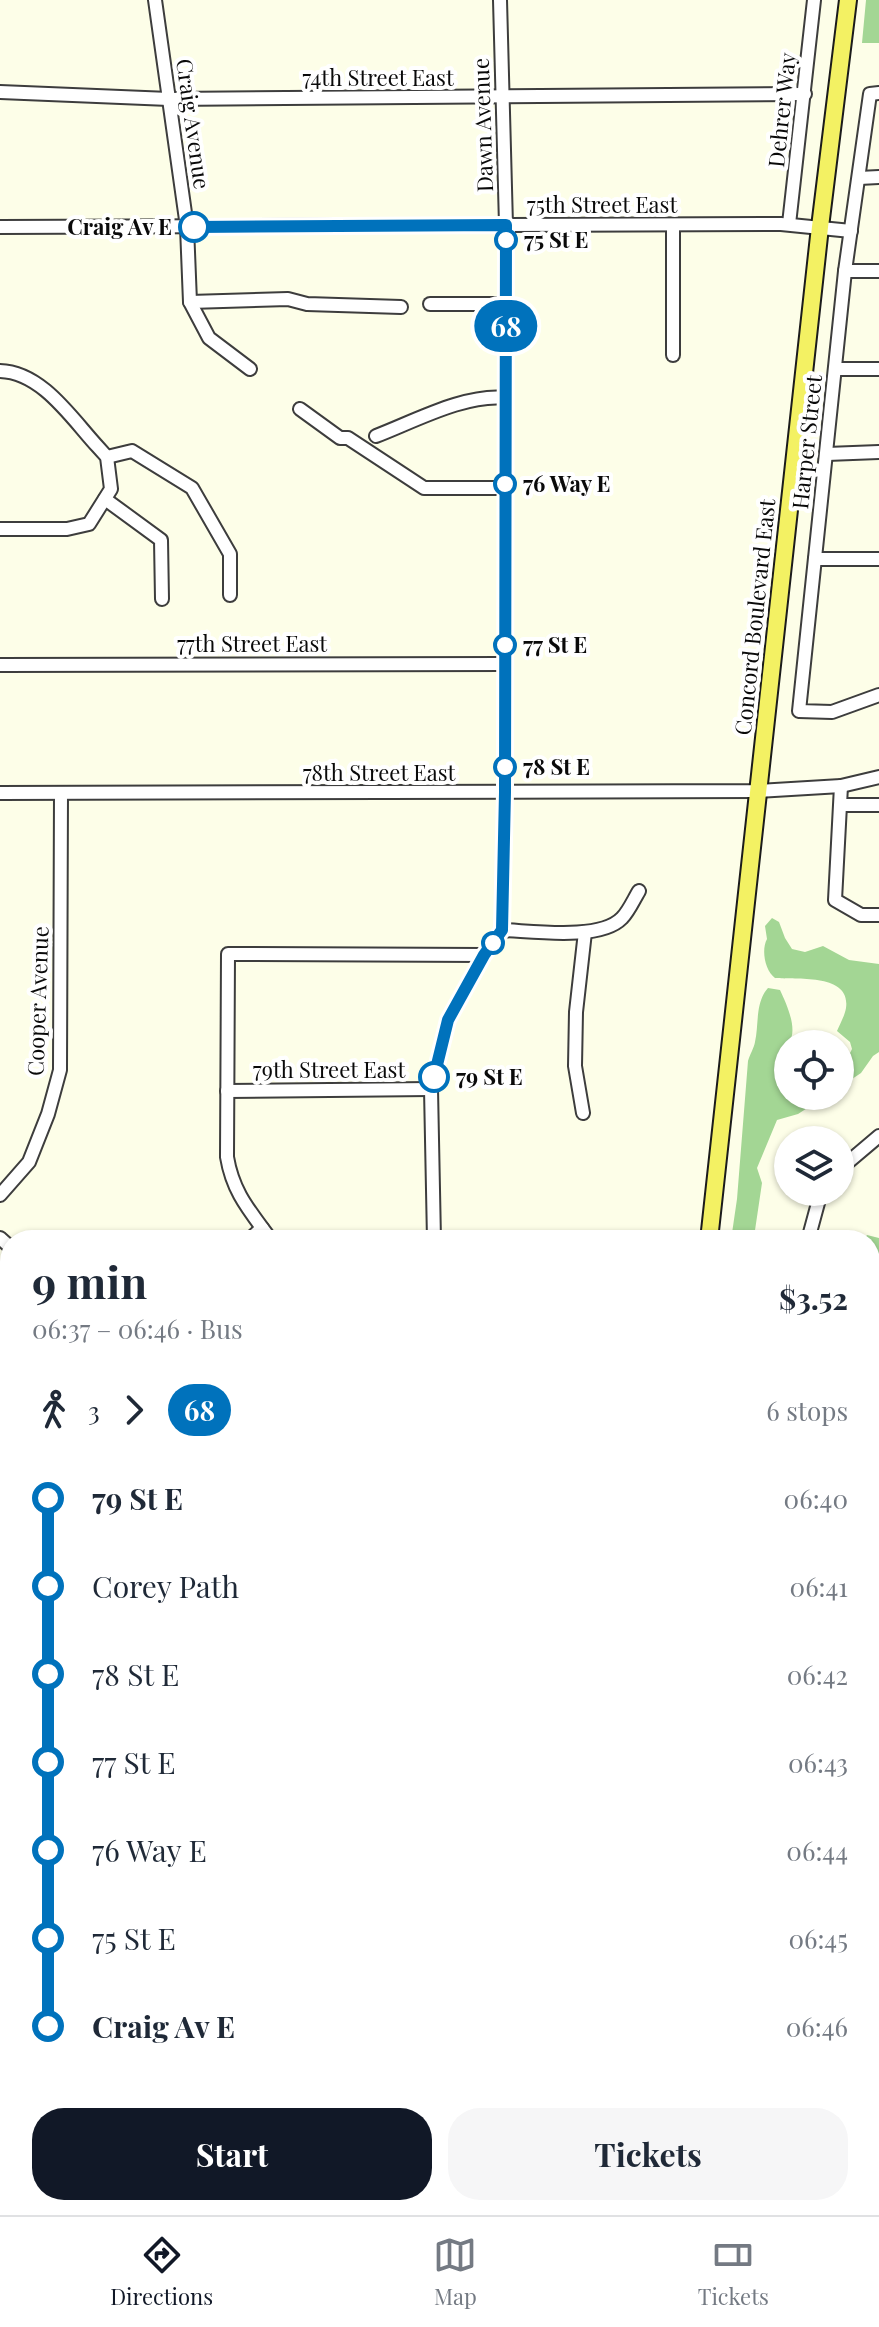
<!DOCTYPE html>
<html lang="en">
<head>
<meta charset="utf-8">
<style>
	:root { --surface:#fff; --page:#f6f6f7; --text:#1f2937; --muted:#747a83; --line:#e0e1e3; --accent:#111827 }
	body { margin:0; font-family:"Playfair Display",serif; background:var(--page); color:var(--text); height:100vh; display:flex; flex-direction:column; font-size:30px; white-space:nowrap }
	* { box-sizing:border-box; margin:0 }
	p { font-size:26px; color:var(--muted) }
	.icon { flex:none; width:44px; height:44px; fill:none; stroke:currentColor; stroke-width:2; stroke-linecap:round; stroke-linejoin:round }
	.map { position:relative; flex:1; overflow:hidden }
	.panel { position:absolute; left:0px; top:1230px; width:880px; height:986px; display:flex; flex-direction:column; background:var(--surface); border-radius:32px 32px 0 0; box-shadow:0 2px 6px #0004 }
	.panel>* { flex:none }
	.badge { padding:0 16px; border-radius:26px; font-size:28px; line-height:52px }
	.tools { position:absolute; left:774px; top:1030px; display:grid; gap:16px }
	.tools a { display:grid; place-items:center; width:80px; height:80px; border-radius:50%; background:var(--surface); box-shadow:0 2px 6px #0004; font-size:40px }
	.map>.badge { position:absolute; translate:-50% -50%; box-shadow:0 0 0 4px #fff }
	.legs { display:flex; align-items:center; gap:12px; height:88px; padding:0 32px; font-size:26px }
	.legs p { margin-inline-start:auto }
	.overview { display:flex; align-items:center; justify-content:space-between; height:136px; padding:0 32px }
	h1 { font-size:44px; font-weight:700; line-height:60px }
	.button { display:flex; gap:16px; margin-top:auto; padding:16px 32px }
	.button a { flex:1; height:92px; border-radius:32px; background:var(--accent); color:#fff; font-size:32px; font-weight:700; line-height:92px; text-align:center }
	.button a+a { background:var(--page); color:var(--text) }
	ul { padding:0 32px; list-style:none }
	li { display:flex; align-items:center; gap:28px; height:88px; font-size:30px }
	li i { display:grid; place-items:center; width:12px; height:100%; margin:0 10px; background:currentColor }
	li i::after { content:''; width:20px; height:20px; margin:-10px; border:6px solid; border-radius:50%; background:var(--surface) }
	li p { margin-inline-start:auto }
	li:first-child i { background:linear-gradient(#0000 50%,currentColor 0) }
	li:last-child i { background:linear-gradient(currentColor 50%,#0000 0) }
	.tab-bar { display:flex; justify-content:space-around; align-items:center; height:112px; border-top:2px solid var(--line); background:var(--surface); font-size:22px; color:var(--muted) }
	.tab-bar a { display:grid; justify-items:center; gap:4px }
	.tab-bar .selected { color:var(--accent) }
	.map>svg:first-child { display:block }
	.forest { fill:#a3d694 }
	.water { fill:#afcaf3; stroke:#396ec7; stroke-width:2 }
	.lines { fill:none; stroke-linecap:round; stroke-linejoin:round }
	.minor-casing { stroke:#3d3d3d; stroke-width:16 }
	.major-casing { stroke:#1b1b1b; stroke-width:20 }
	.minor { stroke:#fff; stroke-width:12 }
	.major { stroke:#f3f163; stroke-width:16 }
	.line-1-casing { stroke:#fff; stroke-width:18 }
	.line-1 { stroke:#0072bc; stroke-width:12 }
	.stop-1-dot { fill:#fff; stroke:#0072bc; stroke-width:4 }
	.labels { text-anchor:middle; stroke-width:8; stroke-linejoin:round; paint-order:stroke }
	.street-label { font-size:22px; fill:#0a0a0a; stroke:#fff }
	.stop-label { font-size:22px; font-weight:bold; fill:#0a0a0a; stroke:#fff; text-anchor:start }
</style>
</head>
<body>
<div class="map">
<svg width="879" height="2215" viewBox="0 0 879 2215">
	<rect width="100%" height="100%" fill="#fdfee8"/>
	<g class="forest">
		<path d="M866,0H879V43H862Z"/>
		<path d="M772,918L779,922L785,938L792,949L805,952L823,946L849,960L879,964V1052L873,1056L861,1073L840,1087V1059H847L852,1049L850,1042L837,1031C840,1024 845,1015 846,1008C851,973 797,980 775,978C765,971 761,950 767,939L765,926Z"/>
		<path d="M768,988L780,990C787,1005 799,1031 788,1044V1096H826L798,1114L777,1120L757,1168L762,1183L754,1237L752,1240H731L737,1199L748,1061C750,1054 754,1048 755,1042C759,1025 755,1002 768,988Z"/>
		<path d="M867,1235L879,1238V1345L875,1358L870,1359V1240H864Z"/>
		<path d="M870,1533H879V1646L870,1648Z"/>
		<path d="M879,1703V1802L870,1817V1705Z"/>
	</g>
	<rect class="water" x="207" y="2206" width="69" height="9"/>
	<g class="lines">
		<g class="minor-casing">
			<g id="minor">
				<path d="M155,0L187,227L190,302L209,338L250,369"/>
				<path d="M0,92L169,99L805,94"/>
				<path d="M879,93L870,94L845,271L799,711L832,712L879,695"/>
				<path d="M859,178L879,177"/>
				<path d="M789,224L814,0"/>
				<path d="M0,227L781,224L851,231"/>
				<path d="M845,271H879"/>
				<path d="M190,302L288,299L307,304L401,307"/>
				<path d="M430,304H506"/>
				<path d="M673,355V225"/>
				<path d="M835,369H879"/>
				<path d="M0,371C42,372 72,419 98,447L107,457L111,489L89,524L67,529H0"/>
				<path d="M300,409L340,438H348L424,488H505"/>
				<path d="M376,436C413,422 466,393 506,398"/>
				<path d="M827,454L879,452"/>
				<path d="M107,457L132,451L192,488L230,554V595"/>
				<path d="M105,499L161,540L162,599"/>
				<path d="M815,559H879"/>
				<path d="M0,665L505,664"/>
				<path d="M841,786L835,900L861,915H879"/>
				<path d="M0,793L757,791L841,786L879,777"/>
				<path d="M841,805H879"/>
				<path d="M502,930C532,931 600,941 622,918C629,911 634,899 639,891"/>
				<path d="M227,1091L431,1089"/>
				<path d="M583,1113L575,1066L576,1012L585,932"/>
				<path d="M840,1169L879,1136"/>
				<path d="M0,1195L29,1162L48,1114L60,1070L61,793"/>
				<path d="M0,1238L10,1247"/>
				<path d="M249,1240L262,1228"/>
				<path d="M271,1240C250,1211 233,1193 227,1157L228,954L484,955"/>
				<path d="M434,1240L431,1089L448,1020L484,955L502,930L505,792L506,225L500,0"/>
				<path d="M808,1240L821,1192"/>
				<path d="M0,1358H10"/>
				<path d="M870,1472H879"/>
				<path d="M0,1602L10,1599"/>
				<path d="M0,1872L10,1862"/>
				<path d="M870,2122L879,2115"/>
				<path d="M756,2206L759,2215"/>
				<path d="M52,2215V2206"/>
				<path d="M703,2215L727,2206"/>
			</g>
		</g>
		<g class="major-casing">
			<g id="major">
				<path d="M709,1240L820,227L848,0"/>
				<path d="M484,2215L488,2206"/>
			</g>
		</g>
		<use href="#minor" class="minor"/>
		<use href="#major" class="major"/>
	</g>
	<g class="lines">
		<g class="line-1-casing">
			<path id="line-1" d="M194,227L506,225L505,792L502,930L484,955L448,1020L434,1077"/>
		</g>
		<use href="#line-1" class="line-1"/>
	</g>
	<g class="stop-1-dot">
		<circle cx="194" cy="227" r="14"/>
		<circle cx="506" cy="240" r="10"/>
		<circle cx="505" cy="484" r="10"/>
		<circle cx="505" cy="645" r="10"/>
		<circle cx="505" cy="767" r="10"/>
		<circle cx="493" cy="943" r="10"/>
		<circle cx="434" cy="1077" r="14"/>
	</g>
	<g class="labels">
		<g class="street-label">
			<text x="378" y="86">74th Street East</text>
			<text transform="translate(782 110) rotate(-84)" y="8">Dehrer Way</text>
			<text transform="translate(193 124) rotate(82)" y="8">Craig Avenue</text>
			<text transform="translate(483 125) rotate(-92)" y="8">Dawn Avenue</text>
			<text x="602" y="213">75th Street East</text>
			<text transform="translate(807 442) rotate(-84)" y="8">Harper Street</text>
			<text transform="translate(755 617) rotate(-84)" y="8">Concord Boulevard East</text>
			<text x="252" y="652">77th Street East</text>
			<text x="379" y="781">78th Street East</text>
			<text transform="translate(38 1001) rotate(-88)" y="8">Cooper Avenue</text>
			<text x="329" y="1078">79th Street East</text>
		</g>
		<g class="stop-label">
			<text x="172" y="235" text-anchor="end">Craig Av E</text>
			<text x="524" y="248">75 St E</text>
			<text x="523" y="492">76 Way E</text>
			<text x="523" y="653">77 St E</text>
			<text x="523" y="775">78 St E</text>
			<text x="456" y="1085">79 St E</text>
		</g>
	</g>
</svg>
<div class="tools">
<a><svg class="icon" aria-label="locate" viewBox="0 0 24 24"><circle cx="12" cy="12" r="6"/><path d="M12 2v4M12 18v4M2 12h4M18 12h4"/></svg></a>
<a><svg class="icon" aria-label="layers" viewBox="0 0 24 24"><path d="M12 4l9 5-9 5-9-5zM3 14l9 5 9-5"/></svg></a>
</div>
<b class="badge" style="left:506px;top:326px;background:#0072bc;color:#fff">68</b>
<section class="panel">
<div class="overview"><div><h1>9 min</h1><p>06:37 – 06:46 · Bus</p></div><b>$3.52</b></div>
<div class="legs"><svg class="icon" aria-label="walk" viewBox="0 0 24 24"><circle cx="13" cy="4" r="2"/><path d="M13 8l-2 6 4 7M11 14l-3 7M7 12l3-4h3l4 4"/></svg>3<svg class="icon" aria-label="forward" viewBox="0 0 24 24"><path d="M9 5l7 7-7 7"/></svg><b class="badge" style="background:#0072bc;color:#fff">68</b><p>6 stops</p></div>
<ul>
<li><i style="color:#0072bc"></i><b>79 St E</b><p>06:40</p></li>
<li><i style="color:#0072bc"></i><span>Corey Path</span><p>06:41</p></li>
<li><i style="color:#0072bc"></i><span>78 St E</span><p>06:42</p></li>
<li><i style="color:#0072bc"></i><span>77 St E</span><p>06:43</p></li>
<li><i style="color:#0072bc"></i><span>76 Way E</span><p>06:44</p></li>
<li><i style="color:#0072bc"></i><span>75 St E</span><p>06:45</p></li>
<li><i style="color:#0072bc"></i><b>Craig Av E</b><p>06:46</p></li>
</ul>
<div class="button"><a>Start</a><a>Tickets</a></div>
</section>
</div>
<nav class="tab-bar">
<a class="selected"><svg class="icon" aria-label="directions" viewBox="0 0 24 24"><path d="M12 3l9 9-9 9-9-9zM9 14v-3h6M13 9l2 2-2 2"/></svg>Directions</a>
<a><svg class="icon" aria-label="map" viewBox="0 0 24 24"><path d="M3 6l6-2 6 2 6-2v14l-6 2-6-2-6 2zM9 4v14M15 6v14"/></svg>Map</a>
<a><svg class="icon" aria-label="tickets" viewBox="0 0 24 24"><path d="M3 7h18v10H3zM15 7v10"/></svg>Tickets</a>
</nav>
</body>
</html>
